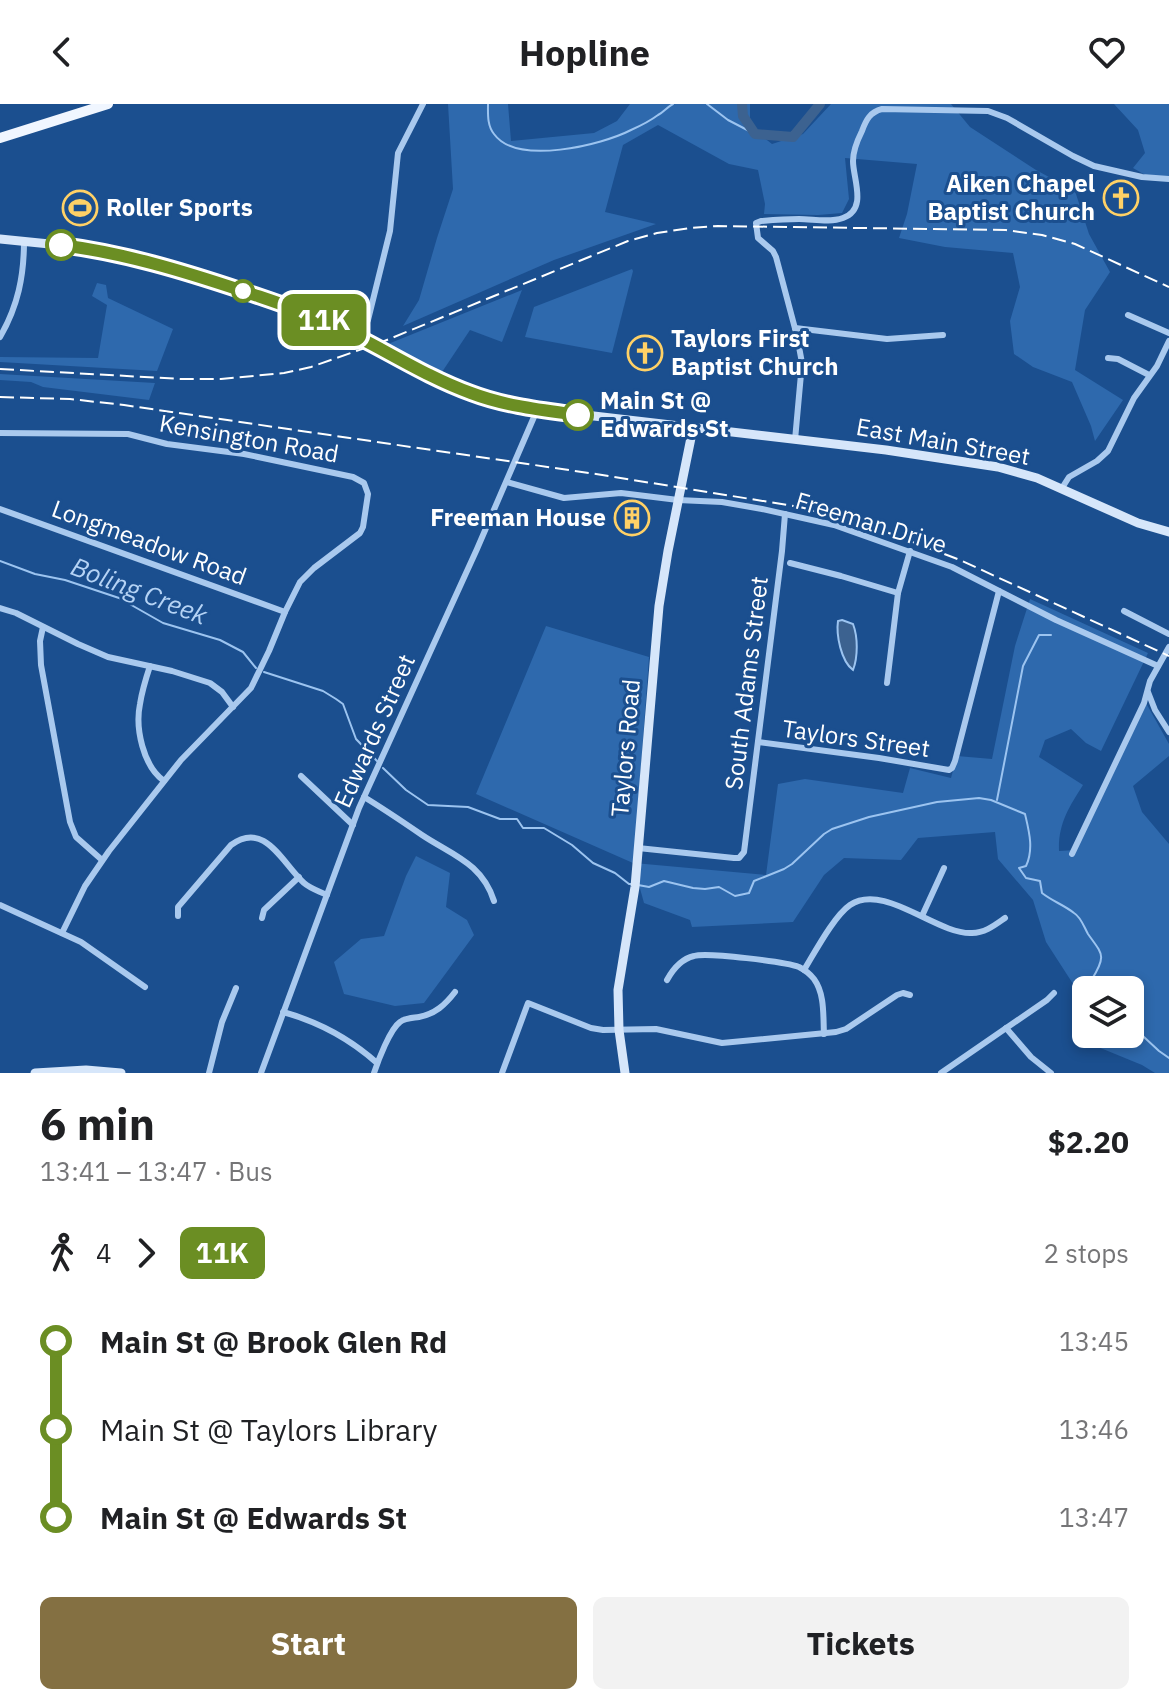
<!DOCTYPE html>
<html lang="en">
<head>
<meta charset="utf-8">
<style>
	:root { --surface:#fff; --page:#f2f2f2; --text:#202124; --muted:#757577; --accent:#847042 }
	body { margin:0; font-family:"IBM Plex Sans",sans-serif; background:var(--page); color:var(--text); height:100vh; display:flex; flex-direction:column; font-size:30px; white-space:nowrap }
	* { box-sizing:border-box; margin:0 }
	p { font-size:26px; color:var(--muted) }
	.icon { flex:none; width:44px; height:44px; fill:none; stroke:currentColor; stroke-width:2; stroke-linecap:round; stroke-linejoin:round }
	.map { position:relative; height:969px; overflow:hidden }
	.drawer { display:flex; flex-direction:column; background:var(--surface); flex:1 }
	.drawer>* { flex:none }
	.badge { padding:0 16px; border-radius:12px; font-size:28px; line-height:52px }
	.buttons { position:absolute; left:1072px; top:872px; display:grid; gap:16px }
	.buttons a { display:grid; place-items:center; width:72px; height:72px; border-radius:12px; background:var(--surface); box-shadow:0 4px 12px #0003; font-size:40px }
	.map>.badge { position:absolute; translate:-50% -50%; box-shadow:0 0 0 4px #fff }
	.legs { display:flex; align-items:center; gap:12px; height:88px; padding:0 40px; font-size:26px }
	.legs p { margin-inline-start:auto }
	.head { display:flex; align-items:center; justify-content:space-between; height:136px; padding:0 40px }
	h1 { font-size:44px; font-weight:700; line-height:60px }
	.action { display:flex; gap:16px; margin-top:auto; padding:16px 40px }
	.action a { flex:1; height:92px; border-radius:12px; background:var(--accent); color:#fff; font-size:32px; font-weight:700; line-height:92px; text-align:center }
	.action a+a { background:var(--page); color:var(--text) }
	ul { padding:0 40px; list-style:none }
	li { display:flex; align-items:center; gap:28px; height:88px; font-size:30px }
	li i { display:grid; place-items:center; width:12px; height:100%; margin:0 10px; background:currentColor }
	li i::after { content:''; width:20px; height:20px; margin:-10px; border:6px solid; border-radius:50%; background:var(--surface) }
	li p { margin-inline-start:auto }
	li:first-child i { background:linear-gradient(#0000 50%,currentColor 0) }
	li:last-child i { background:linear-gradient(currentColor 50%,#0000 0) }
	header { display:flex; justify-content:space-between; align-items:center; height:104px; padding:0 40px; background:var(--surface); font-size:36px; font-weight:700 }
	.map>svg:first-child { display:block }
	.green { fill:#2e69ad; fill-rule:evenodd }
	.water { fill:#3c6290; stroke:#9cc4f0; stroke-width:2 }
	.lines { fill:none; stroke-linecap:round; stroke-linejoin:round }
	.stream { stroke:#9cc4f0; stroke-width:2 }
	.river { stroke:#3c6290; stroke-width:10 }
	.street { stroke:#a9c9ee; stroke-width:6 }
	.secondary { stroke:#d6e6fa; stroke-width:9 }
	.primary { stroke:#f0f6ff; stroke-width:10 }
	.rail { stroke:#fff; stroke-width:2; stroke-dasharray:14 6; stroke-linecap:butt }
	.secondary-bridge { stroke:#d6e6fa; stroke-width:9 }
	.line-1-casing { stroke:#fff; stroke-width:18 }
	.line-1 { stroke:#6b8e23; stroke-width:12 }
	.stop-1-dot { fill:#fff; stroke:#6b8e23; stroke-width:4 }
	.labels { text-anchor:middle; stroke-width:6; stroke-linejoin:round; paint-order:stroke }
	.poi-label { font-size:24px; font-weight:bold; fill:#fff; stroke:#1b4f8f; text-anchor:end }
	.stop-label { font-size:24px; font-weight:bold; fill:#fff; stroke:#1b4f8f; text-anchor:start }
	.street-label { font-size:24px; fill:#fff; stroke:#1b4f8f }
	.water-label { font-size:26px; font-style:italic; fill:#b5d3f5; stroke:#1b4f8f }
</style>
</head>
<body>
<header><svg class="icon" aria-label="back" viewBox="0 0 24 24"><path d="M15 5l-7 7 7 7"/></svg>Hopline<svg class="icon" aria-label="heart" viewBox="0 0 24 24"><path d="M12 20l-8-8c-3-5 5-10 8-4 3-6 11-1 8 4z"/></svg></header>
<div class="map">
<svg width="1169" height="969" viewBox="0 0 1169 969">
	<rect width="100%" height="100%" fill="#1b4f8f"/>
	<g class="green">
		<path d="M448,0H508L511,37L594,29L617,17L630,0H750V23L772,40L803,30L831,0H951L970,23L1036,66L1075,87L1089,130L1110,168L1085,206L1075,266L1123,296L1095,337L1091,322L1072,278L1033,263L1014,250L1010,217L1020,183L1013,149L945,143L899,134L907,110L917,60L845,54L849,95L842,109L818,111L764,110L765,100L758,66L729,60L658,21L623,41L605,108L656,120L554,156L403,222L419,196L437,134L453,85Z"/>
		<path d="M1114,0H1169V73L1147,72L1133,64L1145,49L1138,26Z"/>
		<path d="M632,165L633,167L612,249L525,233L534,203Z"/>
		<path d="M97,179L106,181L108,194L173,225L157,267L0,258V253L98,254L107,201L92,192Z"/>
		<path d="M522,186L502,238L470,226L442,268L388,240Z"/>
		<path d="M0,270L155,279L149,296L43,283L31,278L0,276Z"/>
		<path d="M1030,495L1148,549L1101,647L1086,639L1071,625L1045,636L1039,653L1083,681C1069,703 1058,720 1059,747L1076,746L1146,599L1169,640V652L1133,682L1142,708L1169,740V969H1155L1142,961L1081,936L1086,900L1046,838L1033,796L998,755L995,728L918,734L901,756L844,754L824,771L793,818L692,823L690,816L644,799L633,759L476,690L546,522L649,553L634,759L766,771L778,680L805,675L903,689L910,664L951,674L957,652L992,655L1015,542ZM1086,886H1130V930H1086Z"/>
		<path d="M416,752L450,769L446,803L467,816L474,831L424,899L395,902L344,890L334,858L361,835L384,832L406,772Z"/>
	</g>
	<path class="water" d="M842,516L853,520C858,533 858,553 853,566C841,557 836,531 838,517Z"/>
	<g class="lines">
		<g class="stream">
			<path d="M488,0C488,10 487,21 494,30C517,62 602,41 631,26C640,22 650,17 658,11C664,8 667,3 673,0"/>
			<path d="M707,0L728,16L755,30"/>
			<path d="M0,457L35,470L65,476L119,494L163,519L220,536L243,548L256,564"/>
			<path d="M264,568L323,587L336,595L343,600L356,635L377,657"/>
			<path d="M383,664L406,686L428,701L468,703L500,715H517L523,724H544L572,741L593,759L615,769L629,780H632"/>
			<path d="M997,696L1023,562L1039,531H1051"/>
			<path d="M638,781L649,783L664,777L693,784L705,785L719,783L735,792L749,789L754,777L784,765L792,760L824,730L832,725L869,713L937,698L979,694L991,696L1025,710C1029,727 1034,745 1026,762L1019,764L1026,774L1040,777L1042,789C1052,797 1064,801 1074,809C1081,813 1084,823 1088,830C1102,850 1107,851 1092,875L1100,886"/>
			<path d="M1130,920L1159,947L1169,954"/>
		</g>
		<path class="river" d="M742,0L743,12L755,30L793,33L820,0"/>
		<g class="street">
			<path d="M1128,211L1169,229"/>
			<path d="M795,224L887,235L943,231"/>
			<path d="M0,233C18,202 24,172 24,137"/>
			<path d="M360,233L368,216L390,127L398,49L423,0"/>
			<path d="M1108,254L1118,255L1149,271"/>
			<path d="M0,329L128,330L167,340L244,350L353,373L364,379L368,390L363,423L360,429L314,464L300,478L285,508L269,547L251,584L181,656L109,747L85,782L62,829"/>
			<path d="M795,336L802,259L797,232L776,153L773,147L758,134L756,119L761,117C773,116 786,115 799,115C813,115 830,119 843,114C868,105 853,75 853,57C853,46 857,37 862,27C866,16 870,8 882,5L988,7L1007,14L1073,52L1094,62L1142,73L1169,75"/>
			<path d="M507,378L564,394L621,389L678,396L722,398L762,405L834,421L952,463L1056,516L1158,562"/>
			<path d="M1062,384L1069,373L1097,357L1108,347L1134,294L1157,262L1169,237"/>
			<path d="M0,405L285,508"/>
			<path d="M790,459L841,472L898,489"/>
			<path d="M0,504L16,509L78,540L108,553L172,567L210,579L222,588L233,603"/>
			<path d="M1124,507L1169,530"/>
			<path d="M43,523L40,537L41,561L70,718L76,733L102,756"/>
			<path d="M150,562C146,574 142,587 140,600C135,624 143,662 164,677"/>
			<path d="M887,579L898,489L910,447"/>
			<path d="M1148,588L1155,606L1169,628"/>
			<path d="M758,638L879,654L949,666L952,664L955,657L999,487"/>
			<path d="M301,672L353,721"/>
			<path d="M364,693C384,705 403,718 422,731C452,751 482,759 494,797"/>
			<path d="M638,744L734,754H739L744,748L782,447L785,410"/>
			<path d="M1072,750L1144,599L1150,577L1169,543"/>
			<path d="M0,801L81,838L145,883"/>
			<path d="M178,812V803L231,741C265,716 282,759 304,779C311,785 319,787 327,791"/>
			<path d="M922,812L944,764"/>
			<path d="M262,814L264,806L299,773"/>
			<path d="M804,866C815,848 834,812 850,801C884,778 937,831 972,829C985,829 995,821 1005,814"/>
			<path d="M667,876C673,865 681,855 694,852C707,848 786,858 799,863C805,866 810,870 814,875C825,890 823,912 824,930"/>
			<path d="M283,908C319,918 349,934 377,959"/>
			<path d="M1006,924L1031,953L1051,969"/>
			<path d="M209,969L222,918L236,884"/>
			<path d="M261,969L359,704L477,445L537,306"/>
			<path d="M374,969C378,957 390,925 400,918C405,914 413,914 419,913C435,910 445,901 455,888"/>
			<path d="M502,969L528,899L591,924L603,926L656,925L722,939L836,928L846,925L897,891L903,889L910,891"/>
			<path d="M941,969L1047,896L1054,889"/>
		</g>
		<g class="secondary">
			<path d="M0,135L89,144L162,161L303,207L360,233"/>
			<path d="M385,247C433,273 472,292 525,304L886,346L998,363L1037,374L1138,419L1169,428"/>
			<path d="M35,969L86,966L121,969"/>
			<path d="M625,969L619,926L618,886L635,783L659,502L668,447L693,324"/>
		</g>
		<path class="primary" d="M0,34L108,0"/>
		<g class="rail">
			<path d="M0,265L181,275H221L284,269L311,263L382,238L628,137L657,129L690,124L718,122L1006,126L1042,131L1075,140L1169,183"/>
			<path d="M0,293L70,295L124,301L596,370L800,403L873,423L960,456L1169,552"/>
		</g>
		<path class="secondary-bridge" d="M360,233L385,247"/>
	</g>
	<g class="lines">
		<g class="line-1-casing">
			<path id="line-1" d="M61,141C124,149 183,167 243,187C272,197 301,206 329,219C377,240 421,271 471,289C505,302 542,306 578,311"/>
		</g>
		<use href="#line-1" class="line-1"/>
	</g>
	<defs>
		<g id="church-ring" transform="scale(1.8)"><circle r="9.5" fill="#1b4f8f" stroke="#ffd166" stroke-width="1.5"/><path d="M-1.2-6h2.4v3.5h3.3v2.4h-3.3V6h-2.4V-.1h-3.3v-2.4h3.3Z" fill="#ffd166"/></g>
		<g id="stadium-ring" transform="scale(1.8)"><circle r="9.5" fill="#1b4f8f" stroke="#ffd166" stroke-width="1.5"/><path d="M0-5a6.5 5 0 1 0 0 10a6.5 5 0 1 0 0-10ZM-3.5-1.8h7v3.6h-7Z" fill="#ffd166"/></g>
		<g id="building-ring" transform="scale(1.8)"><circle r="9.5" fill="#1b4f8f" stroke="#ffd166" stroke-width="1.5"/><path d="M-4-6H4V6H1V3H-1V6H-4ZM-2.5-4.3h1.7v1.8h-1.7ZM.8-4.3h1.7v1.8H.8ZM-2.5-1h1.7V.8h-1.7ZM.8-1h1.7V.8H.8Z" fill="#ffd166"/></g>
	</defs>
	<g fill-rule="evenodd">
		<use href="#church-ring" x="1121" y="94"/>
		<use href="#stadium-ring" x="80" y="104"/>
		<use href="#church-ring" x="645" y="249"/>
		<use href="#building-ring" x="632" y="414"/>
	</g>
	<g class="stop-1-dot">
		<circle cx="61" cy="141" r="14"/>
		<circle cx="243" cy="187" r="10"/>
		<circle cx="578" cy="311" r="14"/>
	</g>
	<g class="labels">
		<g class="poi-label">
			<text x="1095" y="88">Aiken Chapel<tspan x="1095" dy="28">Baptist Church</tspan></text>
			<text x="106" y="112" text-anchor="start">Roller Sports</text>
			<text x="671" y="243" text-anchor="start">Taylors First<tspan x="671" dy="28">Baptist Church</tspan></text>
			<text x="606" y="422">Freeman House</text>
		</g>
		<g class="stop-label">
			<text x="600" y="305">Main St @<tspan x="600" dy="28">Edwards St</tspan></text>
		</g>
		<g class="street-label">
			<text transform="translate(249 335) rotate(10)" y="8">Kensington Road</text>
			<text transform="translate(943 338) rotate(10)" y="8">East Main Street</text>
			<text transform="translate(871 419) rotate(17)" y="8">Freeman Drive</text>
			<text transform="translate(149 439) rotate(20)" y="8">Longmeadow Road</text>
			<text transform="translate(747 579) rotate(-83)" y="8">South Adams Street</text>
			<text transform="translate(375 627) rotate(-66)" y="8">Edwards Street</text>
			<text transform="translate(856 635) rotate(8)" y="8">Taylors Street</text>
			<text transform="translate(626 644) rotate(-85)" y="8">Taylors Road</text>
		</g>
		<g class="water-label">
			<text transform="translate(139 487) rotate(21)" y="9">Boling Creek</text>
		</g>
	</g>
</svg>
<div class="buttons">
<a><svg class="icon" aria-label="layers" viewBox="0 0 24 24"><path d="M12 4l9 5-9 5-9-5zM3 14l9 5 9-5"/></svg></a>
</div>
<b class="badge" style="left:324px;top:216px;background:#6b8e23;color:#fff">11K</b>
</div>
<section class="drawer">
<div class="head"><div><h1>6 min</h1><p>13:41 – 13:47 · Bus</p></div><b>$2.20</b></div>
<div class="legs"><svg class="icon" aria-label="walk" viewBox="0 0 24 24"><circle cx="13" cy="4" r="2"/><path d="M13 8l-2 6 4 7M11 14l-3 7M7 12l3-4h3l4 4"/></svg>4<svg class="icon" aria-label="forward" viewBox="0 0 24 24"><path d="M9 5l7 7-7 7"/></svg><b class="badge" style="background:#6b8e23;color:#fff">11K</b><p>2 stops</p></div>
<ul>
<li><i style="color:#6b8e23"></i><b>Main St @ Brook Glen Rd</b><p>13:45</p></li>
<li><i style="color:#6b8e23"></i><span>Main St @ Taylors Library</span><p>13:46</p></li>
<li><i style="color:#6b8e23"></i><b>Main St @ Edwards St</b><p>13:47</p></li>
</ul>
<div class="action"><a>Start</a><a>Tickets</a></div>
</section>
</body>
</html>
